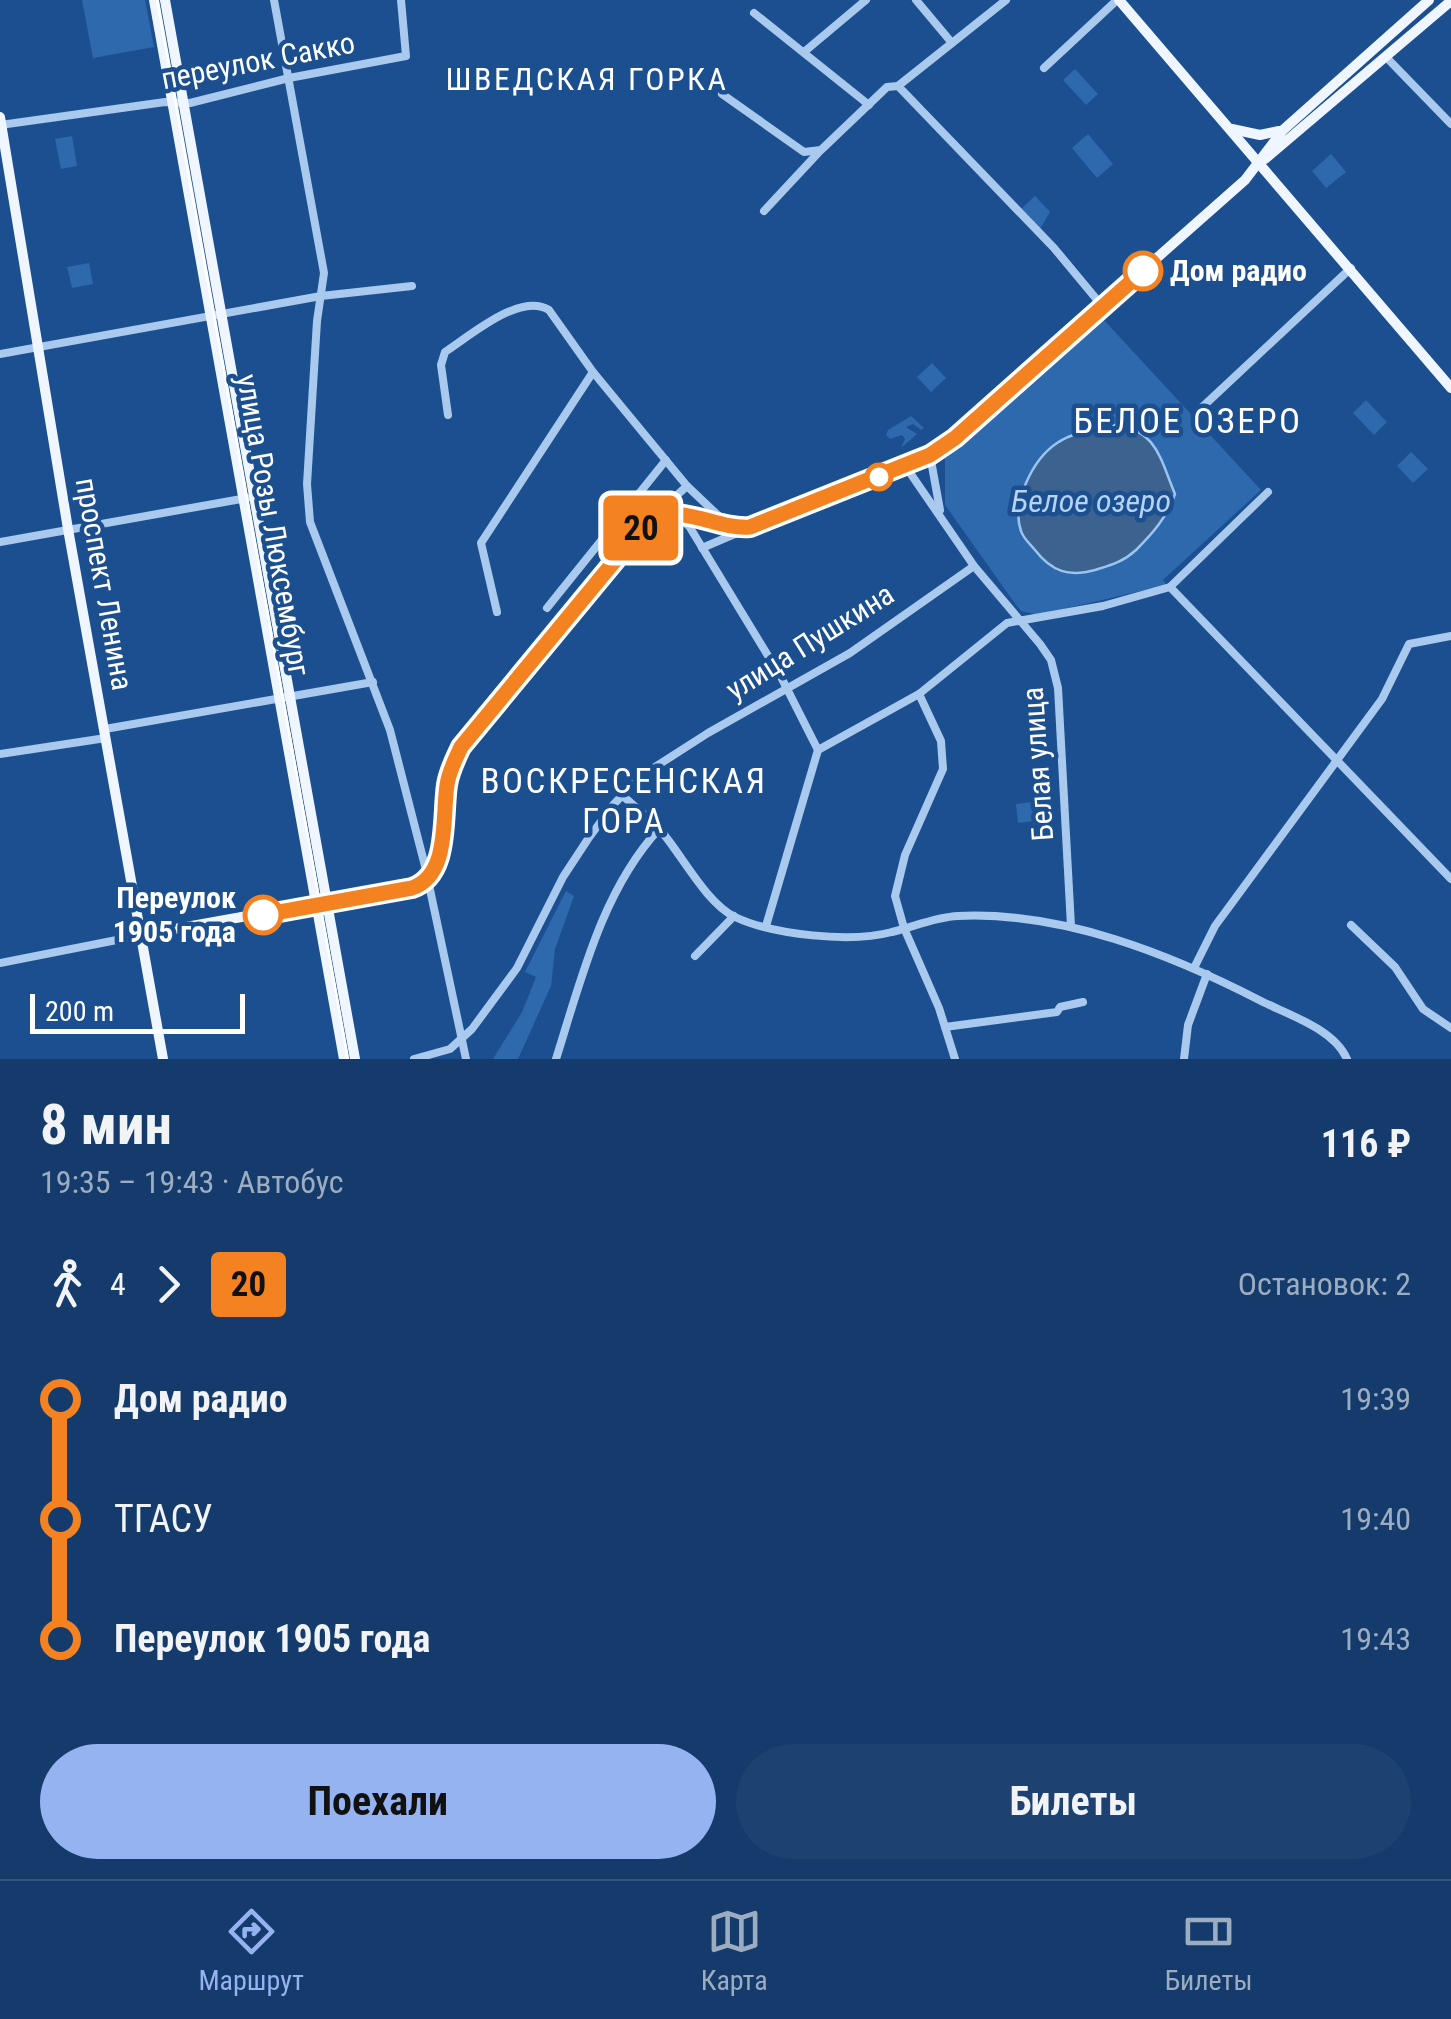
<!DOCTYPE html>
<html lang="ru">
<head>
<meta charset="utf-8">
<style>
	:root { --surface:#143b6b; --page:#1d4271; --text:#f1f3f6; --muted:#9dadc1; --line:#33557e; --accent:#95b2f1 }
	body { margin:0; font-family:"Roboto Condensed",sans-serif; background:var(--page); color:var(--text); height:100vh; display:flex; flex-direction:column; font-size:38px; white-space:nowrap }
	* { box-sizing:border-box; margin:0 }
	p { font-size:32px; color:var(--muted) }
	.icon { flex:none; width:55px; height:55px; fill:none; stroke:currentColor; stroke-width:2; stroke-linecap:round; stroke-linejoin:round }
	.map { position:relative; height:1059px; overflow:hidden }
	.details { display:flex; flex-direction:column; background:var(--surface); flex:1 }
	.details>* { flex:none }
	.badge { padding:0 20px; border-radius:8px; font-size:35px; line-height:65px }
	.scale { position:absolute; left:30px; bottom:25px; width:215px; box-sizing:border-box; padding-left:10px; border:5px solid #fff; border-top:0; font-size:28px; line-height:35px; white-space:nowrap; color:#fff; -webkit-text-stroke:8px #1b4f8f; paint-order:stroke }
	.map>.badge { position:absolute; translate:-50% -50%; box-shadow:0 0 0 5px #fff }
	.legs { display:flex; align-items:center; gap:15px; height:110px; padding:0 40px; font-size:32px }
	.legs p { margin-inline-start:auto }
	.overview { display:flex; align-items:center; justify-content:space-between; height:170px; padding:0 40px }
	h1 { font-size:55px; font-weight:700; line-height:75px }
	.cta { display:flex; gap:20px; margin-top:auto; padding:20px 40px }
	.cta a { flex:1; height:115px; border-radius:60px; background:var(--accent); color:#111; font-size:40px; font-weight:700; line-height:115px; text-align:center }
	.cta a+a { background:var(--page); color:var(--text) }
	ul { padding:0 40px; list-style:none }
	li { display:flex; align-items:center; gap:35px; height:120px; font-size:38px }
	li i { display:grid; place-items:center; width:15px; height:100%; margin:0 12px; background:currentColor }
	li i::after { content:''; width:25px; height:25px; margin:-12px; border:8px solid; border-radius:50%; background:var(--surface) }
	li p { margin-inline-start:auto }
	li:first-child i { background:linear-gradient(#0000 50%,currentColor 0) }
	li:last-child i { background:linear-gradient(currentColor 50%,#0000 0) }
	.dock { display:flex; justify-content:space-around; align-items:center; height:140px; border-top:2px solid var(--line); background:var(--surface); font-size:28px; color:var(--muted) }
	.dock a { display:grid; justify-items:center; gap:5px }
	.dock .on { color:var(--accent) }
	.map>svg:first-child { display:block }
	.green { fill:#2e69ad }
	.water { fill:#3c6290; stroke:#9cc4f0; stroke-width:2.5 }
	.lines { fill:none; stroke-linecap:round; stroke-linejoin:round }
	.minor { stroke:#a9c9ee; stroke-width:8 }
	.major { stroke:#f0f6ff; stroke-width:10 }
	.tram { stroke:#fff; stroke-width:2.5 }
	.line-1-casing { stroke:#fff; stroke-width:22 }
	.line-1 { stroke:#f58220; stroke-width:15 }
	.stop-1-dot { fill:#fff; stroke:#f58220; stroke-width:5 }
	.labels { text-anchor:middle; stroke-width:9; stroke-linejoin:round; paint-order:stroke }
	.street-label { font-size:30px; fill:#fff; stroke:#1b4f8f }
	.stop-label { font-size:30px; font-weight:bold; fill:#fff; stroke:#1b4f8f; text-anchor:start }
	.neighbourhood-label { font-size:32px; letter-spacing:2.5px; fill:#fff; stroke:#1b4f8f }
	.water-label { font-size:32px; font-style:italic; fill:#b5d3f5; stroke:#1b4f8f }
	.quarter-label { font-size:35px; letter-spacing:2.5px; fill:#fff; stroke:#1b4f8f }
</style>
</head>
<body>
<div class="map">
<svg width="1451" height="1059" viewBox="0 0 1451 1059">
	<rect width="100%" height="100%" fill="#1b4f8f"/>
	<g class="green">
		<path d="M82,0H145L154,47L93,58Z"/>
		<path d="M1075,69L1098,94L1086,105L1063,80Z"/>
		<path d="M1088,134L1113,164L1097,178L1072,148Z"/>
		<path d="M72,136L77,166L61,169L55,139Z"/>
		<path d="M1331,154L1346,172L1326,188L1312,171Z"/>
		<path d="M1035,196L1050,212L1040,229L1021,209Z"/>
		<path d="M89,263L93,284L72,288L67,267Z"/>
		<path d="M1103,319L1261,490L1163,580L1166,584L1162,586L1038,615L1021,611L1016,605L945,505V458Z"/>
		<path d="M932,363L946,378L931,392L917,377Z"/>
		<path d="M1366,400L1387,422L1374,435L1353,413Z"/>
		<path d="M911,416L924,428L921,430L913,424L906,427L917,434L901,448L905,439L902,435L890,439L886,435L888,430Z"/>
		<path d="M1411,452L1428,469L1413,483L1397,466Z"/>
		<path d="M1049,800L1051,819L1018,823L1016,804Z"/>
		<path d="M566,891L574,896L555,949L551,986L518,1059H493L522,1012L536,977L525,972Z"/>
	</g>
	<path class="water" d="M1115,425C1158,431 1160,459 1175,494C1167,517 1153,533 1136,550C1123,562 1111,565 1095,570C1069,577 1052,572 1035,550C1031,545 1023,538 1021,531C1011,503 1033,459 1057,443C1073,432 1096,429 1115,425Z"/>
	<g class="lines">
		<g class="minor">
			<path d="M274,0L324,273L317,321L307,484L310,522L390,730L425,866L466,1059"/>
			<path d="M916,0L952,43"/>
			<path d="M754,13L869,105"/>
			<path d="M804,52L866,0"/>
			<path d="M1386,57L1451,124"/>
			<path d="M1044,68L1117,0"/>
			<path d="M898,86L1054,248L1103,307"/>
			<path d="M722,94L804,152L821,150L887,87L898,86L1006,0"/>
			<path d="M0,125L165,102L190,103L289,78L406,56L401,0"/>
			<path d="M764,211L819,152"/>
			<path d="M0,354L321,296L412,286"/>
			<path d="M1197,412L1351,268"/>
			<path d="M448,415L441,365L445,352C470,336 520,292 549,310L593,372L687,486L725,522"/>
			<path d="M930,455L940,510"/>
			<path d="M906,467L974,566L1040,644L1051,660L1058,688L1071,926"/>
			<path d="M676,516L689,526L781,677L818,750"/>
			<path d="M653,517L687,486"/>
			<path d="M0,542L247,498"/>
			<path d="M702,548L744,530"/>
			<path d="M1170,587L1451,879"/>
			<path d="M547,608L666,460"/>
			<path d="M497,612L481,543L593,372"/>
			<path d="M919,694L941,741L943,769L905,855L895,896L904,928L939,1008L955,1059"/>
			<path d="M105,729L373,682"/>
			<path d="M0,754L106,738"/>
			<path d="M622,795C635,807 649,818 661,831C682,855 706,903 735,917C773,935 851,943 892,932C913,927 935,917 958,916C1062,911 1170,954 1261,1001C1289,1015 1334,1029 1347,1059"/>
			<path d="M1351,925L1395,967L1423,1009L1451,1028"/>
			<path d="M766,926L818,750L919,694L1007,623L1103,606L1170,587L1268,492"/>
			<path d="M695,956L734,916"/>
			<path d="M0,963L142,935"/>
			<path d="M1194,968L1215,926L1382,699L1409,644L1451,636"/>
			<path d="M945,1027L1057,1012L1060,1007L1083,1002"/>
			<path d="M414,1059L450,1049L472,1029L517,968L563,877L588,839L613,805L641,776L708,733L850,653L974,566"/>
			<path d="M556,1059C581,980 602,891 659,829"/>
			<path d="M1184,1059L1188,1025L1207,974"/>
		</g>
		<g class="major">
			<path d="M154,0L344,1059"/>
			<path d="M165,0L355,1059"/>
			<path d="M1119,0L1451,388"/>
			<path d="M0,117L68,529L163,1059"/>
			<path d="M1232,129L1260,135L1279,131"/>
			<path d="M1265,159L1451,1"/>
			<path d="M142,935L423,884L436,863L450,773L461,747L646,523C678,500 714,530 750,527L906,467L943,447L1245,180L1283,130L1429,0"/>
		</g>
		<path class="tram" d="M157,0L348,1059"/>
	</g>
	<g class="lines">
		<g class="line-1-casing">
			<path id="line-1" d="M263,915L412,888C450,875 442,818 447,785C449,771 455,760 461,747L646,523C678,500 714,530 750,527L930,455L955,438L1143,271"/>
		</g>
		<use href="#line-1" class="line-1"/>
	</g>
	<g class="stop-1-dot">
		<circle cx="1143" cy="271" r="18"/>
		<circle cx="879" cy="477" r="12"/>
		<circle cx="263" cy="915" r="18"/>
	</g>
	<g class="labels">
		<g class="street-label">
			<text transform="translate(258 61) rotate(-11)" y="10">переулок Сакко</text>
			<text transform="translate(273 525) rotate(80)" y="10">улица Розы Люксембург</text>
			<text transform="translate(104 584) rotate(80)" y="10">проспект Ленина</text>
			<text transform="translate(810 642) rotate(-32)" y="10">улица Пушкина</text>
			<text transform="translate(1038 764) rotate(-94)" y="10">Белая улица</text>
		</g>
		<g class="stop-label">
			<text x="1170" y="281">Дом радио</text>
			<text x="236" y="908" text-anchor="end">Переулок<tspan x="236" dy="34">1905 года</tspan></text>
		</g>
		<g class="neighbourhood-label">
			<text x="587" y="90">ШВЕДСКАЯ ГОРКА</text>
		</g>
		<g class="water-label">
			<text x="1091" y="512">Белое озеро</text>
		</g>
		<g class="quarter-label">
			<text x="1188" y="433">БЕЛОЕ ОЗЕРО</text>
			<text x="624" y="793">ВОСКРЕСЕНСКАЯ<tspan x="624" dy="40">ГОРА</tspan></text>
		</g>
	</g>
</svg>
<div class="scale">200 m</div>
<b class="badge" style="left:641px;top:528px;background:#f58220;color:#111">20</b>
</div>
<section class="details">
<div class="overview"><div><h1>8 мин</h1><p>19:35 – 19:43 · Автобус</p></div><b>116 ₽</b></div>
<div class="legs"><svg class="icon" aria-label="walk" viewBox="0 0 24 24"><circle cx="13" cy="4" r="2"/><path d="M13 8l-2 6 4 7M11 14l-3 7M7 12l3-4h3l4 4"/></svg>4<svg class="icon" aria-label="forward" viewBox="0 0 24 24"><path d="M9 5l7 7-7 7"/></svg><b class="badge" style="background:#f58220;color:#111">20</b><p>Остановок: 2</p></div>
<ul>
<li><i style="color:#f58220"></i><b>Дом радио</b><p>19:39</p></li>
<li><i style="color:#f58220"></i><span>ТГАСУ</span><p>19:40</p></li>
<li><i style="color:#f58220"></i><b>Переулок 1905 года</b><p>19:43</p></li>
</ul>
<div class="cta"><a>Поехали</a><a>Билеты</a></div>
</section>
<nav class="dock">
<a class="on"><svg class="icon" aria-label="directions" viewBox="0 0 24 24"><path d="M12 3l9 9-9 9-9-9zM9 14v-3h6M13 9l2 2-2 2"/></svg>Маршрут</a>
<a><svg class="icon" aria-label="map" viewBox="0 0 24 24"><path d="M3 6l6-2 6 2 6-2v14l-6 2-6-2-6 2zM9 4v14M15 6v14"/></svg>Карта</a>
<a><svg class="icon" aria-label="tickets" viewBox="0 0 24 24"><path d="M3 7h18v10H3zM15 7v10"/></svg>Билеты</a>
</nav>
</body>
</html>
